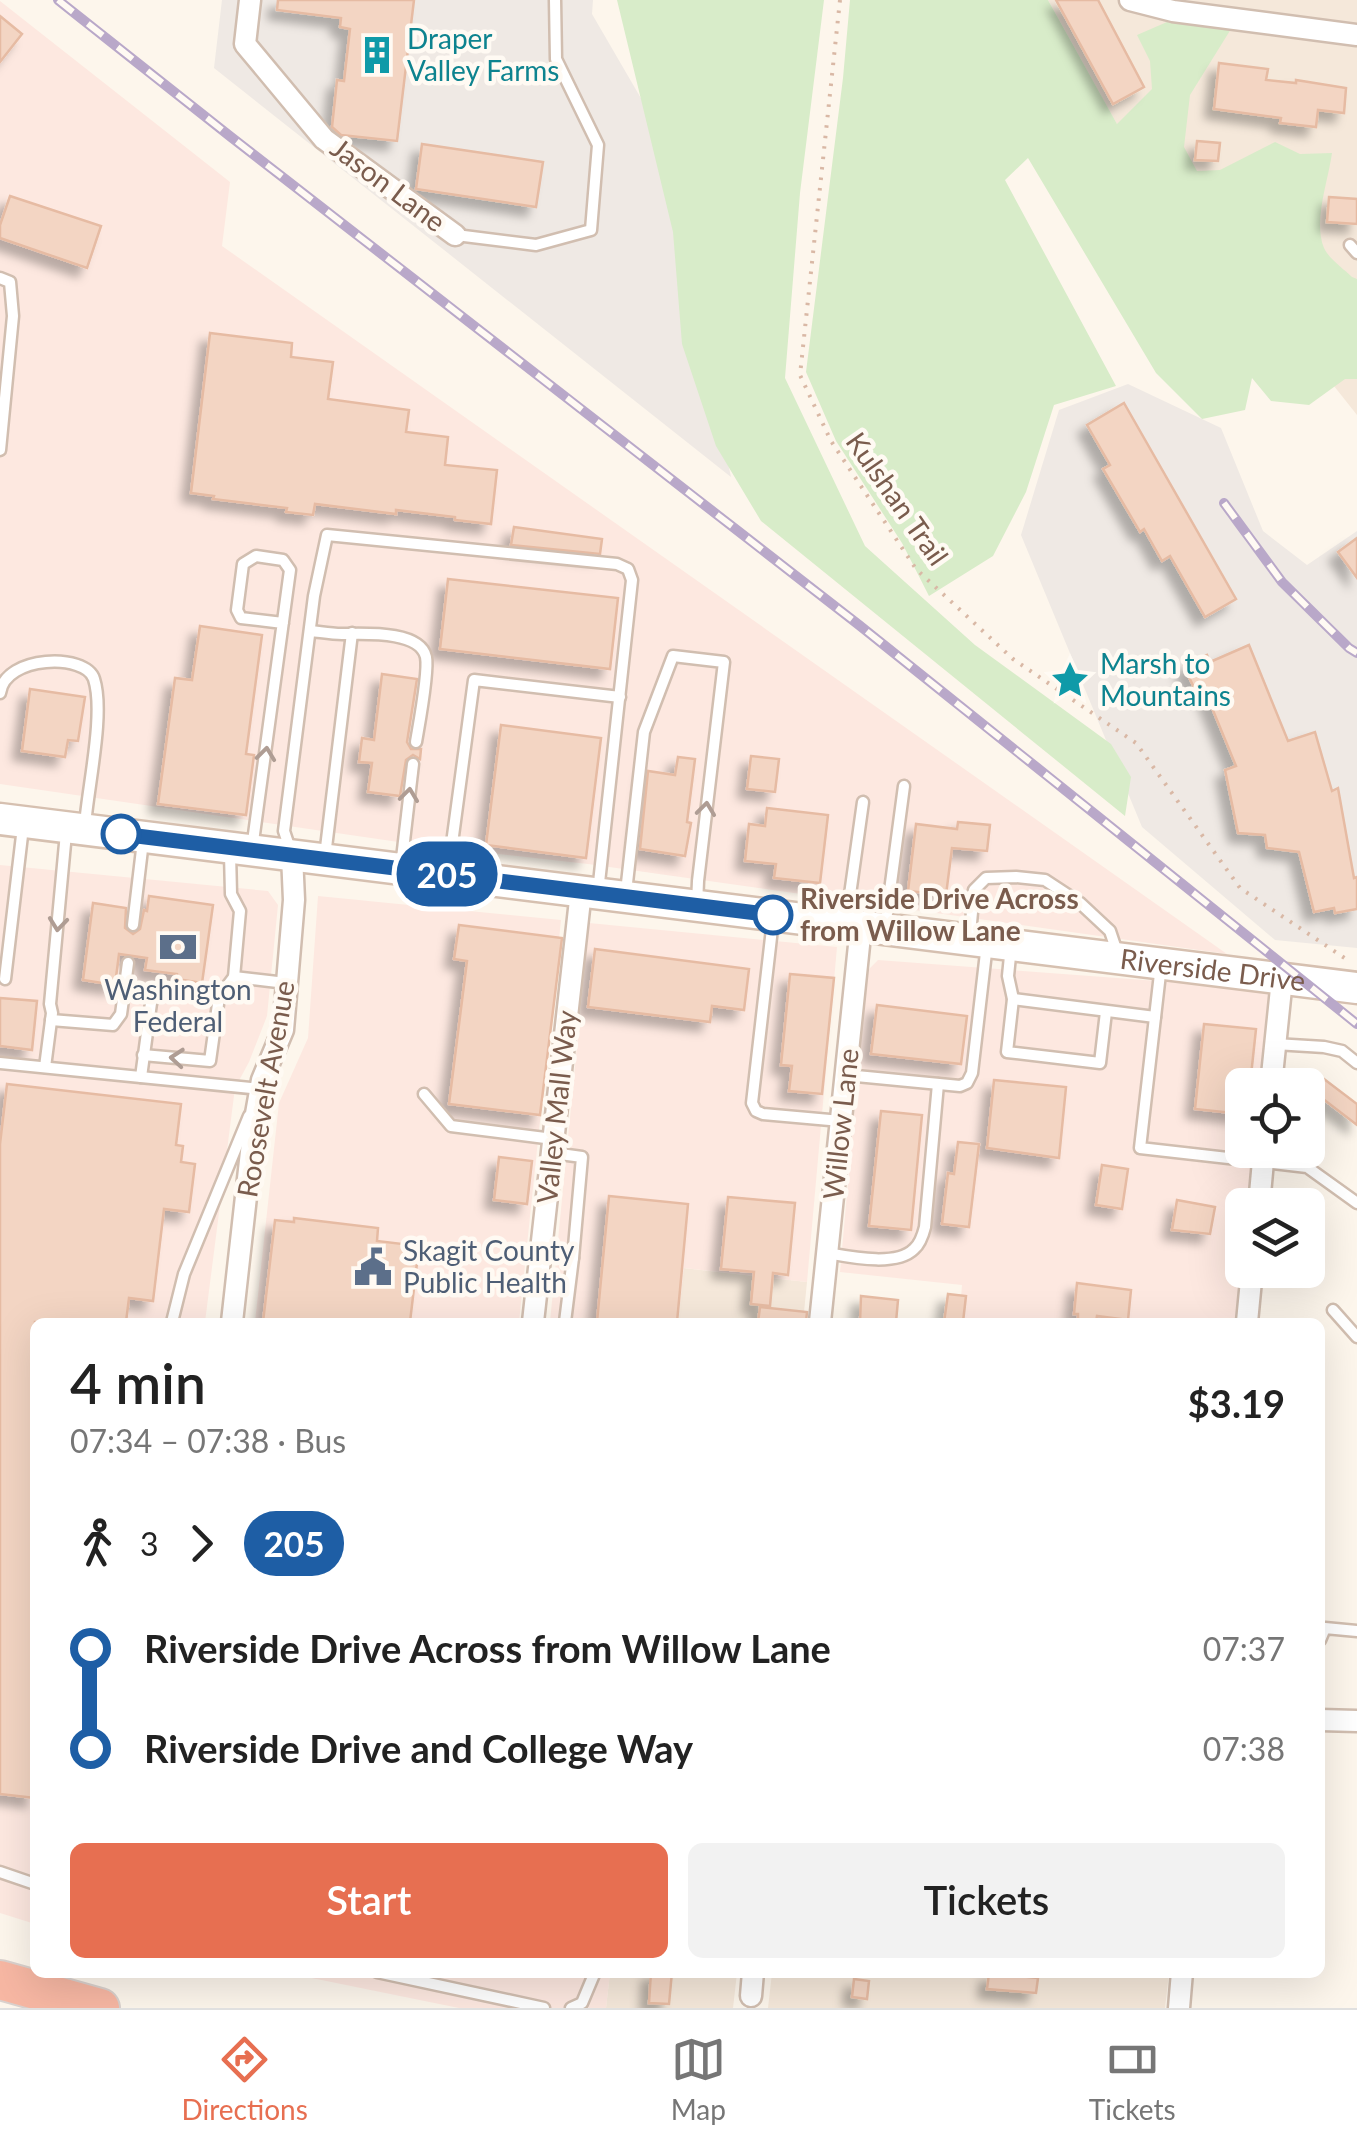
<!DOCTYPE html>
<html lang="en">
<head>
<meta charset="utf-8">
<style>
	:root { --surface:#fff; --page:#f2f2f2; --text:#222; --muted:#767676; --line:#e0e0e0; --accent:#e76f51 }
	body { margin:0; font-family:Lato,sans-serif; background:var(--page); color:var(--text); height:100vh; display:flex; flex-direction:column; font-size:38px; white-space:nowrap }
	* { box-sizing:border-box; margin:0 }
	p { font-size:32px; color:var(--muted) }
	.icon { flex:none; width:55px; height:55px; fill:none; stroke:currentColor; stroke-width:2; stroke-linecap:round; stroke-linejoin:round }
	.map { position:relative; flex:1; overflow:hidden }
	.sheet { position:absolute; left:30px; top:1318px; width:1295px; height:660px; display:flex; flex-direction:column; background:var(--surface); border-radius:15px; box-shadow:0 10px 40px #0002 }
	.sheet>* { flex:none }
	.badge { padding:0 20px; border-radius:32px; font-size:35px; line-height:65px }
	.fabs { position:absolute; left:1225px; top:1068px; display:grid; gap:20px }
	.fabs a { display:grid; place-items:center; width:100px; height:100px; border-radius:15px; background:var(--surface); box-shadow:0 10px 40px #0002; font-size:50px }
	.map>.badge { position:absolute; translate:-50% -50%; box-shadow:0 0 0 5px #fff }
	.legs { display:flex; align-items:center; gap:15px; height:110px; padding:0 40px; font-size:32px }
	.legs p { margin-inline-start:auto }
	.summary { display:flex; align-items:center; justify-content:space-between; height:170px; padding:0 40px }
	h1 { font-size:55px; font-weight:600; line-height:75px }
	.primary-button { display:flex; gap:20px; margin-top:auto; padding:20px 40px }
	.primary-button a { flex:1; height:115px; border-radius:15px; background:var(--accent); color:#fff; font-size:40px; font-weight:600; line-height:115px; text-align:center }
	.primary-button a+a { background:var(--page); color:var(--text) }
	ul { padding:0 40px; list-style:none }
	li { display:flex; align-items:center; gap:35px; height:100px; font-size:38px }
	li i { display:grid; place-items:center; width:15px; height:100%; margin:0 12px; background:currentColor }
	li i::after { content:''; width:25px; height:25px; margin:-12px; border:8px solid; border-radius:50%; background:var(--surface) }
	li p { margin-inline-start:auto }
	li:first-child i { background:linear-gradient(#0000 50%,currentColor 0) }
	li:last-child i { background:linear-gradient(currentColor 50%,#0000 0) }
	.menu { display:flex; justify-content:space-around; align-items:center; height:140px; border-top:2px solid var(--line); background:var(--surface); font-size:28px; color:var(--muted) }
	.menu a { display:grid; justify-items:center; gap:5px }
	.menu .current { color:var(--accent) }
	.map>svg:first-child { display:block }
	.residential { fill:#f5e8da }
	.commercial { fill:#fde8e0 }
	.industrial { fill:#efe9e4 }
	.green { fill:#d8ecc9 }
	.building { fill:#f3d5c3; stroke:#e6bba3; stroke-width:2.5; filter:url(#shadow) }
	.lines { fill:none; stroke-linecap:round; stroke-linejoin:round }
	.lane-casing { stroke:#d1beb0; stroke-width:15 }
	.street-casing { stroke:#d1beb0; stroke-width:25 }
	.secondary-casing { stroke:#d6c0b0; stroke-width:35 }
	.highway-casing { stroke:#dad1cd; stroke-width:42 }
	.path { stroke:#d9b8a5; stroke-width:4; stroke-dasharray:2.5 8; stroke-linecap:butt }
	.lane { stroke:#fff; stroke-width:10 }
	.street { stroke:#fff; stroke-width:20 }
	.secondary { stroke:#fff; stroke-width:30 }
	.highway { stroke:#f7b7a3; stroke-width:38 }
	.rail-casing { stroke:#b9a8c9; stroke-width:10 }
	.rail { stroke:#fffaf3; stroke-width:6; stroke-dasharray:19; stroke-linecap:butt }
	.oneway { stroke:#af9d94 }
	.line-1-casing { stroke:#fff; stroke-width:22 }
	.line-1 { stroke:#1e5ea5; stroke-width:15 }
	.stop-1-dot { fill:#fff; stroke:#1e5ea5; stroke-width:5 }
	.labels { text-anchor:middle; stroke-width:9; stroke-linejoin:round; paint-order:stroke }
	.culture-label { font-size:28px; fill:#0d838f; stroke:#fffaf3; text-anchor:start }
	.street-label { font-size:28px; fill:#7a5c4d; stroke:#fffaf3 }
	.stop-label { font-size:28px; font-weight:bold; fill:#7a5c4d; stroke:#fffaf3; text-anchor:start }
	.service-label { font-size:28px; fill:#4e5e75; stroke:#fffaf3 }
</style>
</head>
<body>
<div class="map">
<svg width="1357" height="2008" viewBox="0 0 1357 2008">
	<defs>
		<filter id="shadow"><feDropShadow dx="-9" dy="9" stdDeviation="5" flood-color="#0004"/></filter>
	</defs>
	<rect width="100%" height="100%" fill="#fdf6ec"/>
	<g class="residential">
		<path d="M1048,0H1357V415L1152,157L1134,155Z"/>
		<path d="M683,1268L807,1282L803,1322H678Z"/>
		<path d="M610,1973H737L733,2008H606Z"/>
		<path d="M772,1973H1169L1165,2008H768Z"/>
	</g>
	<g class="commercial">
		<path d="M0,1L230,182L222,246L1227,954L588,864L426,846L0,784Z"/>
		<path d="M0,865L268,891L278,905L267,1016L249,1062L235,1088L205,1322H35V1924L0,1913Z"/>
		<path d="M318,896L561,920L519,1322H255L279,1103L308,1038Z"/>
		<path d="M589,923L837,947L807,1282L684,1268L678,1322H550Z"/>
		<path d="M878,960L1277,990L1268,1085H1242V1150H1262L1260,1177L1250,1176L1247,1205H1242V1246L1235,1322H959L962,1285L840,1272L867,971Z"/>
		<path d="M287,1973H610L606,2008H459Z"/>
	</g>
	<g class="industrial">
		<path d="M222,0H593L592,14L653,119L731,477L214,68Z"/>
		<path d="M1128,384L1221,428L1263,531L1307,565L1357,531V948L1275,940L1142,827L1021,535L1059,410Z"/>
	</g>
	<g class="green">
		<path d="M617,0H824L800,193L785,378L865,546L975,645L1111,744L1131,777L1125,816L761,521L716,446L682,344L673,232Z"/>
		<path d="M850,0H1048L1117,124L1152,89L1150,61L1137,35L1167,22L1231,29L1190,95L1184,147L1197,171L1220,170L1275,142L1300,154L1332,153C1328,182 1313,221 1324,248C1329,259 1344,269 1352,277L1357,279V379H1345L1309,405L1271,401L1252,378L1245,410L1202,419L1156,373L1028,158L1005,180L1116,386L1054,405L1026,492L993,556L929,596L902,543L836,441L806,372L843,78Z"/>
	</g>
	<g class="building">
		<path d="M278,0H414L397,141L341,135L332,127L337,80L344,81L350,29L340,27L341,18L277,10Z"/>
		<path d="M1056,0H1098L1144,87L1113,104Z"/>
		<path d="M0,16L22,34L0,62Z"/>
		<path d="M1219,63L1268,69L1266,80L1296,83V80L1346,88L1344,113L1318,110L1316,127L1280,123L1281,118L1214,109Z"/>
		<path d="M1197,141L1220,143L1218,161L1195,160Z"/>
		<path d="M422,144L543,162L536,207L416,189Z"/>
		<path d="M10,196L101,226L87,268L0,238V225Z"/>
		<path d="M1329,197L1357,199V224L1327,222Z"/>
		<path d="M210,333L292,343L291,357L333,362L328,399L409,410L406,432L448,437L445,465L497,470L491,524L455,520V517L396,510V514L315,504L313,515L286,512L287,508L213,499L214,496L191,493Z"/>
		<path d="M1124,403L1236,599L1205,617L1170,556L1162,561L1144,529L1140,532L1103,469L1110,465L1087,425Z"/>
		<path d="M514,527L602,539L600,554L511,545Z"/>
		<path d="M1357,538V578L1338,552Z"/>
		<path d="M448,579L618,598L610,669L440,649Z"/>
		<path d="M200,626L262,635L246,754L254,755L246,815L158,804L175,678L192,680Z"/>
		<path d="M1249,645L1288,741L1315,732L1332,791L1338,788L1354,878L1357,877V909L1335,913L1334,908L1314,912L1299,852L1267,848L1265,835L1238,833L1225,770L1236,766L1203,686L1195,690L1184,666L1207,655L1210,662Z"/>
		<path d="M382,674L417,679L407,742L411,749H421L420,759L413,755L406,760L400,796L368,792L372,763L359,762L362,738L374,740Z"/>
		<path d="M30,689L85,697L78,741L68,740L65,757L22,751Z"/>
		<path d="M501,725L601,738L586,858L486,845Z"/>
		<path d="M751,756L779,759L775,792L747,789Z"/>
		<path d="M678,757L695,759L687,822L691,823L685,856L640,849L648,771L675,775Z"/>
		<path d="M767,808L828,815L820,883L774,878L776,864L745,861L749,824L765,826Z"/>
		<path d="M958,822L990,825L987,851L952,848L946,895L908,891L916,824L957,829Z"/>
		<path d="M149,896L213,905L202,983L177,979V974L145,970L147,958L119,954L115,985L83,980L93,903L126,908L125,928L133,934L140,929L144,910L147,911Z"/>
		<path d="M459,925L562,938L540,1115L449,1104L467,961L454,959Z"/>
		<path d="M595,949L749,969L744,1010L712,1006L710,1022L588,1007Z"/>
		<path d="M790,974L834,978L822,1094L789,1091L792,1066L781,1065Z"/>
		<path d="M0,998L37,1001L32,1050L0,1046Z"/>
		<path d="M877,1005L967,1016L961,1064L871,1054Z"/>
		<path d="M1204,1024L1256,1029L1250,1085H1242V1114L1195,1109Z"/>
		<path d="M1324,1079L1357,1104V1125L1314,1092Z"/>
		<path d="M994,1080L1066,1087L1059,1158L987,1148Z"/>
		<path d="M7,1084L181,1104L176,1145L183,1146L181,1162L195,1164L189,1212L164,1209L153,1301L129,1298L126,1322H35V1798L0,1794V1144Z"/>
		<path d="M881,1111L922,1115L911,1230L869,1226Z"/>
		<path d="M958,1142L979,1144L969,1227L942,1224L948,1173L954,1174Z"/>
		<path d="M499,1157L532,1161L527,1204L494,1200Z"/>
		<path d="M1102,1165L1128,1169L1122,1209L1096,1205Z"/>
		<path d="M609,1196L688,1204L677,1322H597Z"/>
		<path d="M728,1197L795,1203L788,1275L773,1273L770,1306L751,1304L754,1272L721,1269Z"/>
		<path d="M1177,1200L1215,1207L1210,1234L1172,1230Z"/>
		<path d="M294,1218L378,1228L377,1241L419,1246L410,1322H263L275,1220L294,1222Z"/>
		<path d="M1077,1283L1131,1290L1128,1320L1097,1316L1096,1322H1078V1314H1074Z"/>
		<path d="M948,1294L966,1296L963,1322H944Z"/>
		<path d="M861,1296L898,1300L896,1322H860Z"/>
		<path d="M760,1307L807,1312L806,1322H758Z"/>
		<path d="M651,1972H672L669,2004L649,2003Z"/>
		<path d="M989,1973L1038,1978L1036,1993L987,1989Z"/>
		<path d="M854,1979L869,1981L867,1999L852,1997Z"/>
	</g>
	<g class="lines">
		<g class="lane-casing">
			<g id="lane">
				<path d="M456,235L536,245L591,230L598,145L556,59L555,0"/>
				<path d="M1350,245L1357,253"/>
				<path d="M0,278L10,282L13,316L0,450"/>
				<path d="M311,631C321,632 331,634 342,634C363,634 420,630 426,657C429,672 419,724 416,742"/>
				<path d="M0,693C5,655 86,653 94,679C105,713 88,786 85,825"/>
				<path d="M252,849L290,570L283,560L256,556L243,564L237,610L241,618L283,623"/>
				<path d="M290,849L284,831L314,596L327,535L617,564L628,569L632,580L598,892"/>
				<path d="M325,856L352,633"/>
				<path d="M401,867L413,764"/>
				<path d="M448,873L474,680L620,697"/>
				<path d="M626,892L644,732L673,656L724,662L698,881L697,905"/>
				<path d="M773,920L752,1103L756,1111L763,1114L841,1121"/>
				<path d="M846,923L863,802"/>
				<path d="M133,925L143,841"/>
				<path d="M885,928L904,786"/>
				<path d="M970,934L974,890L986,878L1016,877L1045,880L1080,903L1110,931L1118,955"/>
				<path d="M1011,946L1008,976L1013,999L1007,1052L1100,1063L1106,1012"/>
				<path d="M1161,965L1140,1148L1307,1167L1357,1203"/>
				<path d="M234,977L286,983"/>
				<path d="M5,979L23,827"/>
				<path d="M1013,999L1155,1017"/>
				<path d="M51,1020L113,1025L121,1014L128,963"/>
				<path d="M1275,1044L1324,1047L1342,1051L1357,1063"/>
				<path d="M143,1055L210,1061L219,997L234,977L240,911L231,894L230,853"/>
				<path d="M0,1063L260,1089V1091"/>
				<path d="M45,1067L52,1013L50,1004L66,833"/>
				<path d="M846,1075L960,1086L967,1083L972,1073L987,944"/>
				<path d="M141,1077L151,1003L159,990L219,997"/>
				<path d="M424,1094L451,1126L553,1139"/>
				<path d="M553,1153L582,1157L573,1258"/>
				<path d="M827,1253C850,1257 896,1267 914,1249C920,1244 923,1235 925,1227L938,1084"/>
				<path d="M541,1254L573,1258L565,1322"/>
				<path d="M1333,1310L1357,1337"/>
				<path d="M172,1322L184,1274L249,1116"/>
				<path d="M1320,1640L1325,1628L1357,1631"/>
				<path d="M0,1872L35,1884"/>
				<path d="M377,1972L544,2008"/>
				<path d="M571,2008L582,2003L595,1972"/>
			</g>
		</g>
		<g class="street-casing">
			<g id="street">
				<path d="M250,0L245,44L324,139L455,235"/>
				<path d="M1130,0L1173,11L1357,35"/>
				<path d="M1271,1085L1282,979"/>
				<path d="M1259,1205L1264,1150"/>
				<path d="M232,1322L254,1125L262,1080L283,1030L294,900L292,855"/>
				<path d="M533,1322L581,891"/>
				<path d="M820,1322L861,926"/>
				<path d="M1247,1322L1252,1270"/>
				<path d="M1320,1720L1357,1721"/>
				<path d="M751,1996L753,1972"/>
				<path d="M1179,2008L1182,1972"/>
			</g>
		</g>
		<g class="secondary-casing">
			<g id="secondary">
				<path id="s1" d="M0,819L1357,988"/>
			</g>
		</g>
		<g class="highway-casing">
			<path id="highway" d="M0,1980L100,2008"/>
		</g>
		<path class="path" d="M840,0L800,375L831,441L916,569L1013,659L1136,743L1240,888L1346,959"/>
		<use href="#lane" class="lane"/>
		<use href="#street" class="street"/>
		<use href="#secondary" class="secondary"/>
		<use href="#highway" class="highway"/>
		<g class="rail-casing">
			<g id="rail">
				<path d="M58,0L231,137L859,625L1357,1024"/>
				<path d="M1224,503L1282,582L1349,648L1357,653"/>
			</g>
		</g>
		<use href="#rail" class="rail"/>
	</g>
	<defs><path id="oneway-chevron" d="M-2-3.5L2.5 0L-2 3.5" fill="none" stroke-width="1.6" stroke-linecap="round" stroke-linejoin="round" transform="scale(2.5)"/></defs>
	<g class="oneway">
		<use href="#oneway-chevron" transform="translate(266 754) rotate(-83)"/>
		<use href="#oneway-chevron" transform="translate(409 795) rotate(-83)"/>
		<use href="#oneway-chevron" transform="translate(706 809) rotate(-83)"/>
		<use href="#oneway-chevron" transform="translate(58 924) rotate(96)"/>
		<use href="#oneway-chevron" transform="translate(177 1058) rotate(-175)"/>
	</g>
	<g class="lines">
		<g class="line-1-casing">
			<path id="line-1" d="M121,834L773,915"/>
		</g>
		<use href="#line-1" class="line-1"/>
	</g>
	<defs>
		<g id="building-bare" transform="scale(3)"><path d="M-4-6H4V6H1V3H-1V6H-4ZM-2.5-4.3h1.7v1.8h-1.7ZM.8-4.3h1.7v1.8H.8ZM-2.5-1h1.7V.8h-1.7ZM.8-1h1.7V.8H.8Z" fill="#0f9aa8" stroke="#fffaf3" stroke-width="2.5" paint-order="stroke"/></g>
		<g id="sight-bare" transform="scale(3)"><path d="M0-6L1.8-2.2L6-1.7L2.9 1.2L3.7 5.4L0 3.3L-3.7 5.4L-2.9 1.2L-6-1.7L-1.8-2.2Z" fill="#0f9aa8" stroke="#fffaf3" stroke-width="2.5" paint-order="stroke"/></g>
		<g id="bank-bare" transform="scale(3)"><path d="M-6-4H6V4H-6ZM0-2.3a2.3 2.3 0 1 0 0 4.6a2.3 2.3 0 1 0 0-4.6Z" fill="#5c6f8a" stroke="#fffaf3" stroke-width="2.5" paint-order="stroke"/></g>
		<g id="civic-bare" transform="scale(3)"><path d="M-.6-6.5H3V-4.5H.6V-3L4-1V1h2V6H-6V1h2V-1L-.6-3ZM-1.2 2.5V6h2.4V2.5Z" fill="#5c6f8a" stroke="#fffaf3" stroke-width="2.5" paint-order="stroke"/></g>
	</defs>
	<g fill-rule="evenodd">
		<use href="#building-bare" x="377" y="55"/>
		<use href="#sight-bare" x="1070" y="680"/>
		<use href="#bank-bare" x="178" y="947"/>
		<use href="#civic-bare" x="373" y="1267"/>
	</g>
	<g class="stop-1-dot">
		<circle cx="121" cy="834" r="18"/>
		<circle cx="773" cy="915" r="18"/>
	</g>
	<g class="labels">
		<g class="culture-label">
			<text x="407" y="49">Draper<tspan x="407" dy="32">Valley Farms</tspan></text>
			<text x="1100" y="674">Marsh to<tspan x="1100" dy="32">Mountains</tspan></text>
		</g>
		<g class="street-label">
			<text transform="translate(388 185) rotate(37)" y="10">Jason Lane</text>
			<text transform="translate(897 499) rotate(55)" y="10">Kulshan Trail</text>
			<text dy="10" stroke="none"><textPath href="#s1" startOffset="1222">Riverside Drive</textPath></text>
			<text transform="translate(266 1089) rotate(-80)" y="10">Roosevelt Avenue</text>
			<text transform="translate(557 1107) rotate(-84)" y="10">Valley Mall Way</text>
			<text transform="translate(841 1124) rotate(-84)" y="10">Willow Lane</text>
		</g>
		<g class="stop-label">
			<text x="800" y="909">Riverside Drive Across<tspan x="800" dy="32">from Willow Lane</tspan></text>
		</g>
		<g class="service-label">
			<text x="178" y="1000">Washington<tspan x="178" dy="32">Federal</tspan></text>
			<text x="403" y="1261" text-anchor="start">Skagit County<tspan x="403" dy="32">Public Health</tspan></text>
		</g>
	</g>
</svg>
<div class="fabs">
<a><svg class="icon" aria-label="locate" viewBox="0 0 24 24"><circle cx="12" cy="12" r="6"/><path d="M12 2v4M12 18v4M2 12h4M18 12h4"/></svg></a>
<a><svg class="icon" aria-label="layers" viewBox="0 0 24 24"><path d="M12 4l9 5-9 5-9-5zM3 14l9 5 9-5"/></svg></a>
</div>
<b class="badge" style="left:447px;top:874px;background:#1e5ea5;color:#fff">205</b>
<section class="sheet">
<div class="summary"><div><h1>4 min</h1><p>07:34 – 07:38 · Bus</p></div><b>$3.19</b></div>
<div class="legs"><svg class="icon" aria-label="walk" viewBox="0 0 24 24"><circle cx="13" cy="4" r="2"/><path d="M13 8l-2 6 4 7M11 14l-3 7M7 12l3-4h3l4 4"/></svg>3<svg class="icon" aria-label="forward" viewBox="0 0 24 24"><path d="M9 5l7 7-7 7"/></svg><b class="badge" style="background:#1e5ea5;color:#fff">205</b></div>
<ul>
<li><i style="color:#1e5ea5"></i><b>Riverside Drive Across from Willow Lane</b><p>07:37</p></li>
<li><i style="color:#1e5ea5"></i><b>Riverside Drive and College Way</b><p>07:38</p></li>
</ul>
<div class="primary-button"><a>Start</a><a>Tickets</a></div>
</section>
</div>
<nav class="menu">
<a class="current"><svg class="icon" aria-label="directions" viewBox="0 0 24 24"><path d="M12 3l9 9-9 9-9-9zM9 14v-3h6M13 9l2 2-2 2"/></svg>Directions</a>
<a><svg class="icon" aria-label="map" viewBox="0 0 24 24"><path d="M3 6l6-2 6 2 6-2v14l-6 2-6-2-6 2zM9 4v14M15 6v14"/></svg>Map</a>
<a><svg class="icon" aria-label="tickets" viewBox="0 0 24 24"><path d="M3 7h18v10H3zM15 7v10"/></svg>Tickets</a>
</nav>
</body>
</html>
